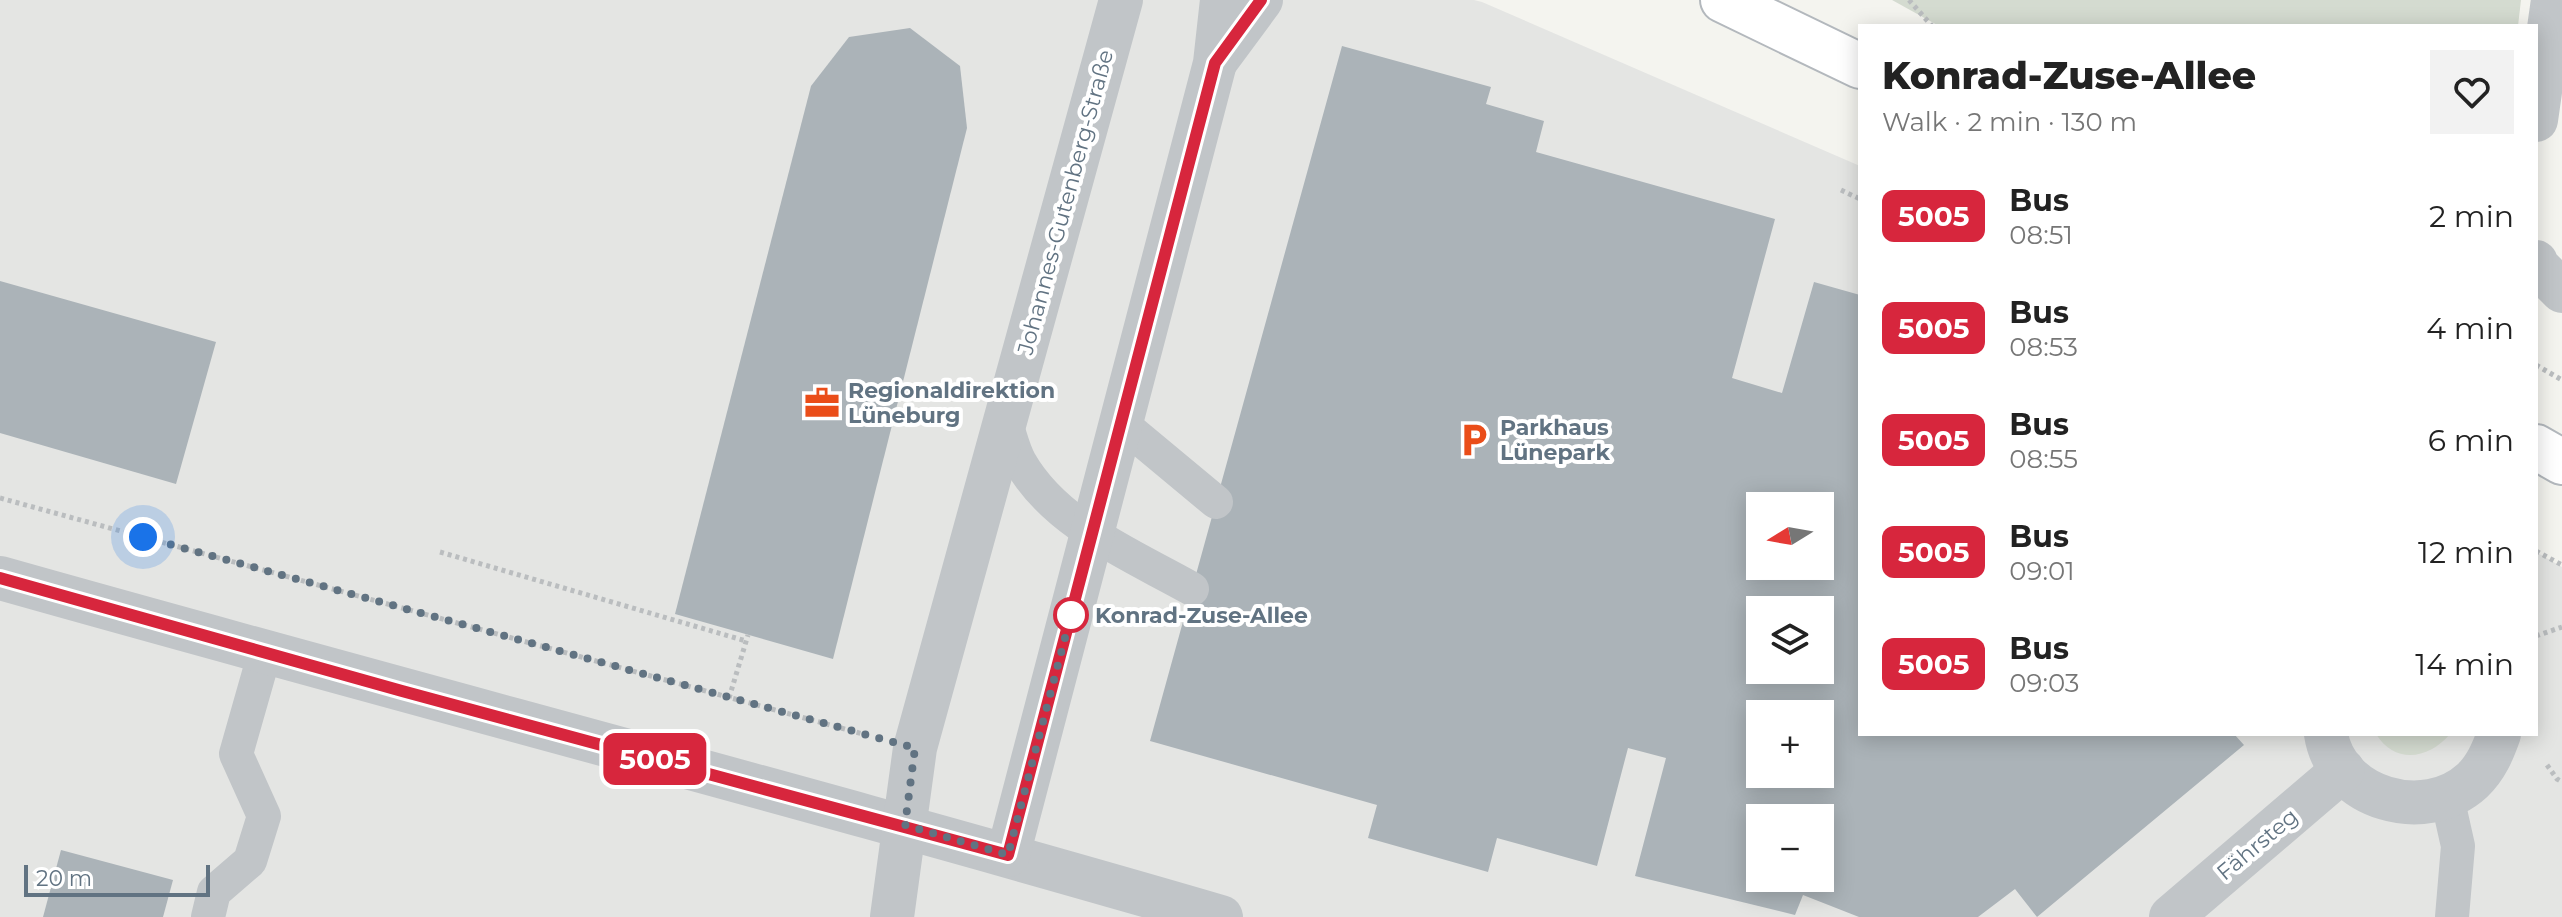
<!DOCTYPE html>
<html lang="en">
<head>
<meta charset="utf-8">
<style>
	:root { --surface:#fff; --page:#f2f2f2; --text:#222; --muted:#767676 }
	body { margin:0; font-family:Montserrat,sans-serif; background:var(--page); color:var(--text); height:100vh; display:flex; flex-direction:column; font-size:30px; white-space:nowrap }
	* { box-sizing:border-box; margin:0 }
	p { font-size:26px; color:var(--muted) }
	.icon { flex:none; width:44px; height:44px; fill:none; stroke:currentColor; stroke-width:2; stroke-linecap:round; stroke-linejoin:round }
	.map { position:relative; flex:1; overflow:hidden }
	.side { position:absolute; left:1858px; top:24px; width:680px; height:712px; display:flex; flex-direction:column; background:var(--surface); border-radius:0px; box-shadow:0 4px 20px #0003 }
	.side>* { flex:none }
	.badge { padding:0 16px; border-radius:12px; font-size:28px; line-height:52px }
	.needle { width:52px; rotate:259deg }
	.fabs { position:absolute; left:1746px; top:492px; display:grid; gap:16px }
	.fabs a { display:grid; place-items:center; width:88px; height:88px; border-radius:0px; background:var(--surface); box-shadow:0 4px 20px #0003; font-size:40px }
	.scale { position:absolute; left:24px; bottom:20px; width:186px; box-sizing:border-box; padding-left:8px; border:4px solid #617382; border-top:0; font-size:22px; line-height:28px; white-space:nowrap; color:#617382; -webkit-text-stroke:6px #fff; paint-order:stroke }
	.you { position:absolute; width:40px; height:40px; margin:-20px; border:6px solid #fff; border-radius:50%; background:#1a73e8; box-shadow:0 0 0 12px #1a73e833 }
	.map>.badge { position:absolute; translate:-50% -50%; box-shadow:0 0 0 4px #fff }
	.round { display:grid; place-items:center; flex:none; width:84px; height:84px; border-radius:0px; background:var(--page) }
	.overview { display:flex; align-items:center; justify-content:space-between; height:136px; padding:0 24px }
	h1 { font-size:38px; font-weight:800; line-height:60px }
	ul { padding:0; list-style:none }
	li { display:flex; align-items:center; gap:24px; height:112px; padding:0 24px }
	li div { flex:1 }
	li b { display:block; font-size:30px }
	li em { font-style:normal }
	li .badge { min-width:88px; font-weight:700; text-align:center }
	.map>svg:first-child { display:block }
	.built { fill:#e4e5e3; fill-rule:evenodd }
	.green { fill:#d4dbd0 }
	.building { fill:#abb3b8; fill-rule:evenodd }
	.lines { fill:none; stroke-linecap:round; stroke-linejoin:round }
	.secondary-casing { stroke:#b3b8bd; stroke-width:48 }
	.path { stroke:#babdbf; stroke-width:5; stroke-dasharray:4 4; stroke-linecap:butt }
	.lane { stroke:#c1c5c8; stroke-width:34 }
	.street { stroke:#c1c5c8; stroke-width:44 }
	.secondary { stroke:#fff; stroke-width:44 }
	.line-casing { stroke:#fff; stroke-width:18 }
	.line { stroke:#d7263d; stroke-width:12 }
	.walk { stroke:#617382; stroke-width:8; stroke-dasharray:0 14.4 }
	.stop-dot { fill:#fff; stroke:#d7263d; stroke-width:4 }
	.labels { text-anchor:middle; stroke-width:8; stroke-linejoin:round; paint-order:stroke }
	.street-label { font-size:22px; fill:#617382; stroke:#fff }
	.poi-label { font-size:22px; font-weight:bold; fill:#617382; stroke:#fff; text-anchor:start }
	.stop-label { font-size:22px; font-weight:bold; fill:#617382; stroke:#fff; text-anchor:start }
</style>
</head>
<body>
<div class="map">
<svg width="2562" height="917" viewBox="0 0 2562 917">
	<rect width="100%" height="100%" fill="#f4f4ef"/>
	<path class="built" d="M0,0H1474L1482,2L1860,166V734H2536V552L2562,567V917H0ZM1760,506H1820V566H1760ZM1760,610H1820V670H1760ZM1760,714H1820V774H1760ZM1760,818H1820V878H1760Z"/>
	<g class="green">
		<path d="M1892,0H2521L2518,26H1939Z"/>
		<path d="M2376,734H2450C2429,759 2395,765 2376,734Z"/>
	</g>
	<g class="building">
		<path d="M910,28L960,66L967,128L833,659L675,614L811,86L849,37Z"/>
		<path d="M1342,46L1491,87L1486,104L1544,121L1536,152L1775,219L1732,378L1782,393L1814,282L1860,295V734H2234L2244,745L2037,917L2015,889L1978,917H1859L1803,895L1795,915L1635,876L1666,758L1628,748L1597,866L1497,838L1488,872L1368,838L1377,805L1150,741ZM1760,506H1820V566H1760ZM1760,610H1820V670H1760ZM1760,714H1820V774H1760ZM1760,818H1820V878H1760Z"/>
		<path d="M0,281L216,342L176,484L0,433Z"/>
		<path d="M61,850L173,880L163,917H43Z"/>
	</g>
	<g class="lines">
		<g class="secondary-casing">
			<g id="secondary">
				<path d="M1723,0L1860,66"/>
				<path d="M2536,447L2562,462"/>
			</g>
		</g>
		<g class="path">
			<path d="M1909,0L1932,26"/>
			<path d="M1841,190L1860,199"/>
			<path d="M2536,365L2562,380"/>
			<path d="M0,498L863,734"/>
			<path d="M2536,551L2562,565"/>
			<path d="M440,552L746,641"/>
			<path d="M2536,636L2562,627"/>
			<path d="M729,698L748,635"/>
			<path d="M2547,765L2557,779L2562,782"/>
		</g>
		<g class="lane">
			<path d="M1005,421C1010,434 1013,450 1020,462C1056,525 1132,555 1192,589"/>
			<path d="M1121,423L1216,502"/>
			<path d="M2447,797L2458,846L2452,917"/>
			<path d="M208,917L214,892L250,861L264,816L236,754L265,652"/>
		</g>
		<g class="street">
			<path d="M1216,61L1261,0"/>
			<path d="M2536,120L2553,0"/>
			<path d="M2536,262L2537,266L2562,291"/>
			<path d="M0,578C407,693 816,799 1221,917"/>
			<path d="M2326,734C2336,799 2425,824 2472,781C2486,768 2493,751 2499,734"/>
			<path d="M1008,855L1215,63L1222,0"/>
			<path d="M892,917L915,748L1121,0"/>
			<path d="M2171,917L2343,770"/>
		</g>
		<use href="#secondary" class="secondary"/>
	</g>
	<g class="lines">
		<g class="line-casing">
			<path id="line" d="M0,578L402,691L1008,855L1215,63L1261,0"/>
		</g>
		<use href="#line" class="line"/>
		<path class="walk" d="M143,537L915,748L905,825L1008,855L1071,615"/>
	</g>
	<defs>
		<g id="office-bare" transform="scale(2.76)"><path d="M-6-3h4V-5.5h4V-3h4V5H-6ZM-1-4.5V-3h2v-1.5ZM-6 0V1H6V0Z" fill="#ea4d19" stroke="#fff" stroke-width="2.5" paint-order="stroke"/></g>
		<g id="parking-bare" transform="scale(2.76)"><path d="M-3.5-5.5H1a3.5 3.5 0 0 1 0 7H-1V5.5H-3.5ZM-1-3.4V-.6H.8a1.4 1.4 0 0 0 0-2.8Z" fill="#ea4d19" stroke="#fff" stroke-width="2.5" paint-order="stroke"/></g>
	</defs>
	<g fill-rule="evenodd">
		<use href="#office-bare" x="822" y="403"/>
		<use href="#parking-bare" x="1474" y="440"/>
	</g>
	<circle class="stop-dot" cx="1071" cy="615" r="16"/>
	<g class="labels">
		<g class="street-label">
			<text transform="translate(1065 202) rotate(-75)" y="8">Johannes-Gutenberg-Straße</text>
			<text transform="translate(2257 844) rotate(-40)" y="8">Fährsteg</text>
		</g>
		<g class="poi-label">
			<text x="848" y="398">Regionaldirektion<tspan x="848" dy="25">Lüneburg</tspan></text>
			<text x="1500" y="435">Parkhaus<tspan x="1500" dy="25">Lünepark</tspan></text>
		</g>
		<g class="stop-label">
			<text x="1095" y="623">Konrad-Zuse-Allee</text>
		</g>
	</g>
</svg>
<div class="fabs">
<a><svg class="needle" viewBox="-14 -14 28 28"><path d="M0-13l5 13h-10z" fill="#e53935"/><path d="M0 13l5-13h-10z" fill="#767676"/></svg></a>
<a><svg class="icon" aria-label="layers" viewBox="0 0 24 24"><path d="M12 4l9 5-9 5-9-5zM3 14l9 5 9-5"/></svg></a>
<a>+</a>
<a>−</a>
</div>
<div class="scale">20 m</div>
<div class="you" style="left:143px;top:537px"></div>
<b class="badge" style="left:655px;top:759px;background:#d7263d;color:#fff">5005</b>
<section class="side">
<div class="overview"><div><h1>Konrad-Zuse-Allee</h1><p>Walk · 2 min · 130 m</p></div><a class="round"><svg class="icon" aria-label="heart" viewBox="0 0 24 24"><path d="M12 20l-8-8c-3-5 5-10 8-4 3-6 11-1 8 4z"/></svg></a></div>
<ul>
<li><span class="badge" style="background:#d7263d;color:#fff">5005</span><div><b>Bus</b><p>08:51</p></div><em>2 min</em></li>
<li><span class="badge" style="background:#d7263d;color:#fff">5005</span><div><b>Bus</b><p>08:53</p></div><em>4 min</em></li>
<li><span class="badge" style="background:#d7263d;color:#fff">5005</span><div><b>Bus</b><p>08:55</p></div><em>6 min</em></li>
<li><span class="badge" style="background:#d7263d;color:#fff">5005</span><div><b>Bus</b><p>09:01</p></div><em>12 min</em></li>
<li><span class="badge" style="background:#d7263d;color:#fff">5005</span><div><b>Bus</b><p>09:03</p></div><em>14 min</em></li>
</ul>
</section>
</div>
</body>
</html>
